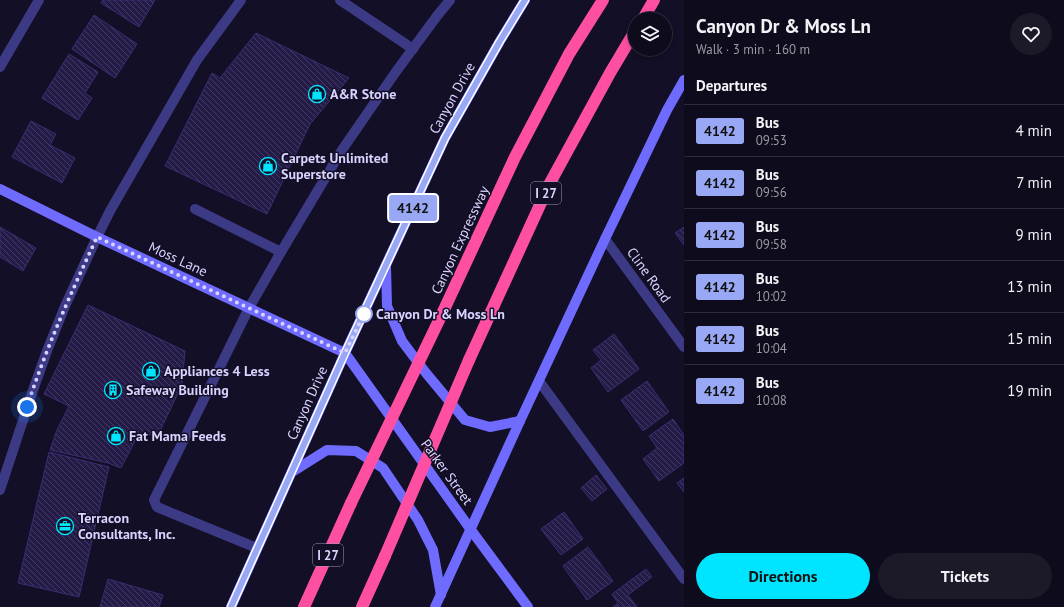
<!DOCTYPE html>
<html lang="en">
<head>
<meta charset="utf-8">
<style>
	:root { --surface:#0e0b1c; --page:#1c1929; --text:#f1f3f6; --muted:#9b9ba3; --line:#2e2b3b; --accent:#00e5ff }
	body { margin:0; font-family:"PT Sans",sans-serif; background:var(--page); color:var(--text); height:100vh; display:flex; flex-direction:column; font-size:15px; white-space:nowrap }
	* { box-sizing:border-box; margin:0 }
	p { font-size:13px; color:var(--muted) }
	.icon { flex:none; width:22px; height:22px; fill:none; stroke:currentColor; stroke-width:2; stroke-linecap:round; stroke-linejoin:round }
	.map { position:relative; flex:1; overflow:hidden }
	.side { display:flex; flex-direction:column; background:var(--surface); width:380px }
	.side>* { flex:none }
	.badge { padding:0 8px; border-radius:3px; font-size:14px; line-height:26px }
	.buttons { position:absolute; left:628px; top:12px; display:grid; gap:8px }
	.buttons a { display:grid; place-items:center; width:44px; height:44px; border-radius:50%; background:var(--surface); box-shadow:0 2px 6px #0003,0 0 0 1px var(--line); font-size:20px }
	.you { position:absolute; width:20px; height:20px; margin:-10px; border:3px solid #fff; border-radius:50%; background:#1a73e8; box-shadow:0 0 0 6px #1a73e833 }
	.map>.badge { position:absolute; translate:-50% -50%; box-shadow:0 0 0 2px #fff }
	h2 { padding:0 12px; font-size:15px; line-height:36px }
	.round { display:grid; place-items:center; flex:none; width:42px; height:42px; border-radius:21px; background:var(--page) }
	.summary { display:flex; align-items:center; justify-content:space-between; height:68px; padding:0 12px }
	h1 { font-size:19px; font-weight:600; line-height:30px }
	.primary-button { display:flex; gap:8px; margin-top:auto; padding:8px 12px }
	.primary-button a { flex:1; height:46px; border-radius:24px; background:var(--accent); color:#111; font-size:16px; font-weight:600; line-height:46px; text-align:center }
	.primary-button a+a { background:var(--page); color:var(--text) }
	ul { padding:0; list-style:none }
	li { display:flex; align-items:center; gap:12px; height:52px; padding:0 12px; border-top:1px solid var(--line) }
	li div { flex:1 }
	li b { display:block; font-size:15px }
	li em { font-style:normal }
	li .badge { min-width:44px; font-weight:700; text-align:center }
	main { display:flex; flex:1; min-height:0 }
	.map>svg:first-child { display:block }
	.building { fill:url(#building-back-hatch); stroke:#3b2d73 }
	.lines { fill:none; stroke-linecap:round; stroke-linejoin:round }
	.lane { stroke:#3d3a85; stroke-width:10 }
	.street { stroke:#3d3a85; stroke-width:10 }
	.secondary { stroke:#6f6bff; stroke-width:10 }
	.highway { stroke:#ff4fa3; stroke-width:12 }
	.highway-bridge { stroke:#ff4fa3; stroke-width:12 }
	.line-casing { stroke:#fff; stroke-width:9 }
	.line { stroke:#99a8f5; stroke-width:6 }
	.walk { stroke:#d9d4ff; stroke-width:4; stroke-dasharray:0 7.2 }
	.stop-dot { fill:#fff; stroke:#99a8f5; stroke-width:2 }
	.labels { text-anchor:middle; stroke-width:3; stroke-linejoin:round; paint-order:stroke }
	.shield { fill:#130f26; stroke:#9e99be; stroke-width:1 }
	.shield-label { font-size:13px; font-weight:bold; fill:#d9d4ff }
	.poi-label { font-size:14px; font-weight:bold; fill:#d9d4ff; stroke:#130f26; text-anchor:start }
	.street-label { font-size:14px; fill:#d9d4ff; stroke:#130f26 }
	.stop-label { font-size:14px; font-weight:bold; fill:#d9d4ff; stroke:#130f26; text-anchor:start }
</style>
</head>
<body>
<main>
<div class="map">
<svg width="684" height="607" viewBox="0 0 684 607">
	<defs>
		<pattern id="building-back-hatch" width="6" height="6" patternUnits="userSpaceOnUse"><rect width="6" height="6" fill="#241b47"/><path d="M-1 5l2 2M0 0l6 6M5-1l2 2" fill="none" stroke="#433b63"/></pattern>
	</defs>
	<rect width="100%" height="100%" fill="#130f26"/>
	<g class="building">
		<path d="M103,0H155L139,27L101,3Z"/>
		<path d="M94,15L137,44L115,78L72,49Z"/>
		<path d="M256,33L349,78L310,124L267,214L165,166L212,73L220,78Z"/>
		<path d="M69,54L98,72L85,93L92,98L78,120L42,98Z"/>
		<path d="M31,121L56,134L50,145L75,158L62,183L12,157Z"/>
		<path d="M0,227L36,248L23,271L0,257Z"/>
		<path d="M684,227V245L675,233Z"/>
		<path d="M88,305L185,351L182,385L159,433L137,437L121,468L108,463L50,450L57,430L69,406L44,394Z"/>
		<path d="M614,334L639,369L608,392L591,368L601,360L593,350Z"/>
		<path d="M647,381L669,412L643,431L621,400Z"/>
		<path d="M673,419L684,435V463L659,481L643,459L657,448L649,436Z"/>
		<path d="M49,452L109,467L79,597L18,583Z"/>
		<path d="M596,475L607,489L592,501L581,488Z"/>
		<path d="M684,478V492L677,483Z"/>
		<path d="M564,512L583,539L561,555L541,529Z"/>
		<path d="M588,547L613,581L587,600L563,566Z"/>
		<path d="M646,569L652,577L628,595L637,607H613L618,603L612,594Z"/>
		<path d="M108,579L163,595L159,607H100Z"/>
	</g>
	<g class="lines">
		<g class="lane">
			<path d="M340,0L413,49"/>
			<path d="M195,209L281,252"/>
			<path d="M539,381L684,579"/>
			<path d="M0,490L32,393L47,351L65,306L97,237L110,211L197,60L241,0"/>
			<path d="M257,548L157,507L154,500L249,308L281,252L342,150L395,73L437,16L450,0"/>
		</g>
		<g class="street">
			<path d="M0,67L39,0"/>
			<path d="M605,239L684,347"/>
		</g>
		<g class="secondary">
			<path d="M0,189L97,237L345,353L471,530L528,607"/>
			<path d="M386,266L387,306L402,341L426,373L465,420L490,427L520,421"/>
			<path d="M292,472L327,450L356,451L383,468L418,520L433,550L441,595"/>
			<path d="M231,607L345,353L445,138L500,41L525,0"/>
			<path d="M435,607L520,421L605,239L667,110L684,80"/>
		</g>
		<g class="highway">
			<path d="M643,19L654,0"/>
			<path d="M442,314L515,157L569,54L603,0"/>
			<path d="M469,360L550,183L610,73L635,31"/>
			<path d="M304,607L351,503"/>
			<path d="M362,607L385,556"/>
		</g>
		<g class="highway-bridge">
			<path d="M351,503L442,314"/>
			<path d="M385,556L469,360"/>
		</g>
	</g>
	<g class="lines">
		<g class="line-casing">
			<path id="line" d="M231,607L345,353L445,138L500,41L525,0"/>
		</g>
		<use href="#line" class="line"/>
		<path class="walk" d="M27,407C46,348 71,293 97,237L345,353L364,314"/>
	</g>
	<defs>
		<g id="shop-ring" transform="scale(0.9)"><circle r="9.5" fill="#130f26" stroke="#00e5ff" stroke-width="1.5"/><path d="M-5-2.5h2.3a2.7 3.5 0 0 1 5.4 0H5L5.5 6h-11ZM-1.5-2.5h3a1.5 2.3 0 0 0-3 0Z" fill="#00e5ff"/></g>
		<g id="building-ring" transform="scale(0.9)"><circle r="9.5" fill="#130f26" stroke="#00e5ff" stroke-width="1.5"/><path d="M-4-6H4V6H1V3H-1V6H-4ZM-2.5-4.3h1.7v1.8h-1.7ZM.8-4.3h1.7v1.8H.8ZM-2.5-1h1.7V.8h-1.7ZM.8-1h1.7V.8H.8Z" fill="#00e5ff"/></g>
		<g id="office-ring" transform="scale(0.9)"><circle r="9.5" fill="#130f26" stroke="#00e5ff" stroke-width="1.5"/><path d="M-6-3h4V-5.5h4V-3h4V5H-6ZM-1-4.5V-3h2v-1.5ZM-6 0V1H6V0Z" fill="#00e5ff"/></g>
	</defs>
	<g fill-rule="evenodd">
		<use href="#shop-ring" x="317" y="94"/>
		<use href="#shop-ring" x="268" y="166"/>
		<use href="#shop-ring" x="151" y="371"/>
		<use href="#building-ring" x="113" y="390"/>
		<use href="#shop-ring" x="116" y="436"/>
		<use href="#office-ring" x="65" y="526"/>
	</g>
	<circle class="stop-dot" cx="364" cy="314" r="8"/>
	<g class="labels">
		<g class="shield">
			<rect x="531" y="182" width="30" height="22" rx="3"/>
			<rect x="313" y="544" width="30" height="22" rx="3"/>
		</g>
		<g class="shield-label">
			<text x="546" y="198">I 27</text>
			<text x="328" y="560">I 27</text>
		</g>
		<g class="poi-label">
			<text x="330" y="99">A&amp;R Stone</text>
			<text x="281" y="163">Carpets Unlimited<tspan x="281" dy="16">Superstore</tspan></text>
			<text x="164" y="376">Appliances 4 Less</text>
			<text x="126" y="395">Safeway Building</text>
			<text x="129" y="441">Fat Mama Feeds</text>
			<text x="78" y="523">Terracon<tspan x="78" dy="16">Consultants, Inc.</tspan></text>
		</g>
		<g class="street-label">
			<text transform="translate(452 98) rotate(-61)" y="5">Canyon Drive</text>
			<text transform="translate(460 240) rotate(-65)" y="5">Canyon Expressway</text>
			<text transform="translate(178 259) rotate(25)" y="5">Moss Lane</text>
			<text transform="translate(649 275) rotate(54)" y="5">Cline Road</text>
			<text transform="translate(307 403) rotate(-66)" y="5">Canyon Drive</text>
			<text transform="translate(447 472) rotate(54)" y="5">Parker Street</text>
		</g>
		<g class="stop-label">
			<text x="376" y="319">Canyon Dr &amp; Moss Ln</text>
		</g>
	</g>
</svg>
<div class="buttons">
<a><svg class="icon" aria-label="layers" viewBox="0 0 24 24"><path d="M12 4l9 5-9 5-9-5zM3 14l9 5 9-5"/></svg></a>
</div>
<div class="you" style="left:27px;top:407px"></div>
<b class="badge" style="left:413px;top:208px;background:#99a8f5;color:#111">4142</b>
</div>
<section class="side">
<div class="summary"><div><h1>Canyon Dr &amp; Moss Ln</h1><p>Walk · 3 min · 160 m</p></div><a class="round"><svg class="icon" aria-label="heart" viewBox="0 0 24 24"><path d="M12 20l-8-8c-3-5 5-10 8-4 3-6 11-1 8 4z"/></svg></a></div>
<h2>Departures</h2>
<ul>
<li><span class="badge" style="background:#99a8f5;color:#111">4142</span><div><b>Bus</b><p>09:53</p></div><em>4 min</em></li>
<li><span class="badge" style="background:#99a8f5;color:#111">4142</span><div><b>Bus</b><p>09:56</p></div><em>7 min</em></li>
<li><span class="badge" style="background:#99a8f5;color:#111">4142</span><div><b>Bus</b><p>09:58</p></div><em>9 min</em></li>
<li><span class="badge" style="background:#99a8f5;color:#111">4142</span><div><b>Bus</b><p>10:02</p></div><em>13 min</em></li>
<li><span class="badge" style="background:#99a8f5;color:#111">4142</span><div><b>Bus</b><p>10:04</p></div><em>15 min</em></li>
<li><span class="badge" style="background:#99a8f5;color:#111">4142</span><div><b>Bus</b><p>10:08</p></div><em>19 min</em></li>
</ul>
<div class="primary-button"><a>Directions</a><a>Tickets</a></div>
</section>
</main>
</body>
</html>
